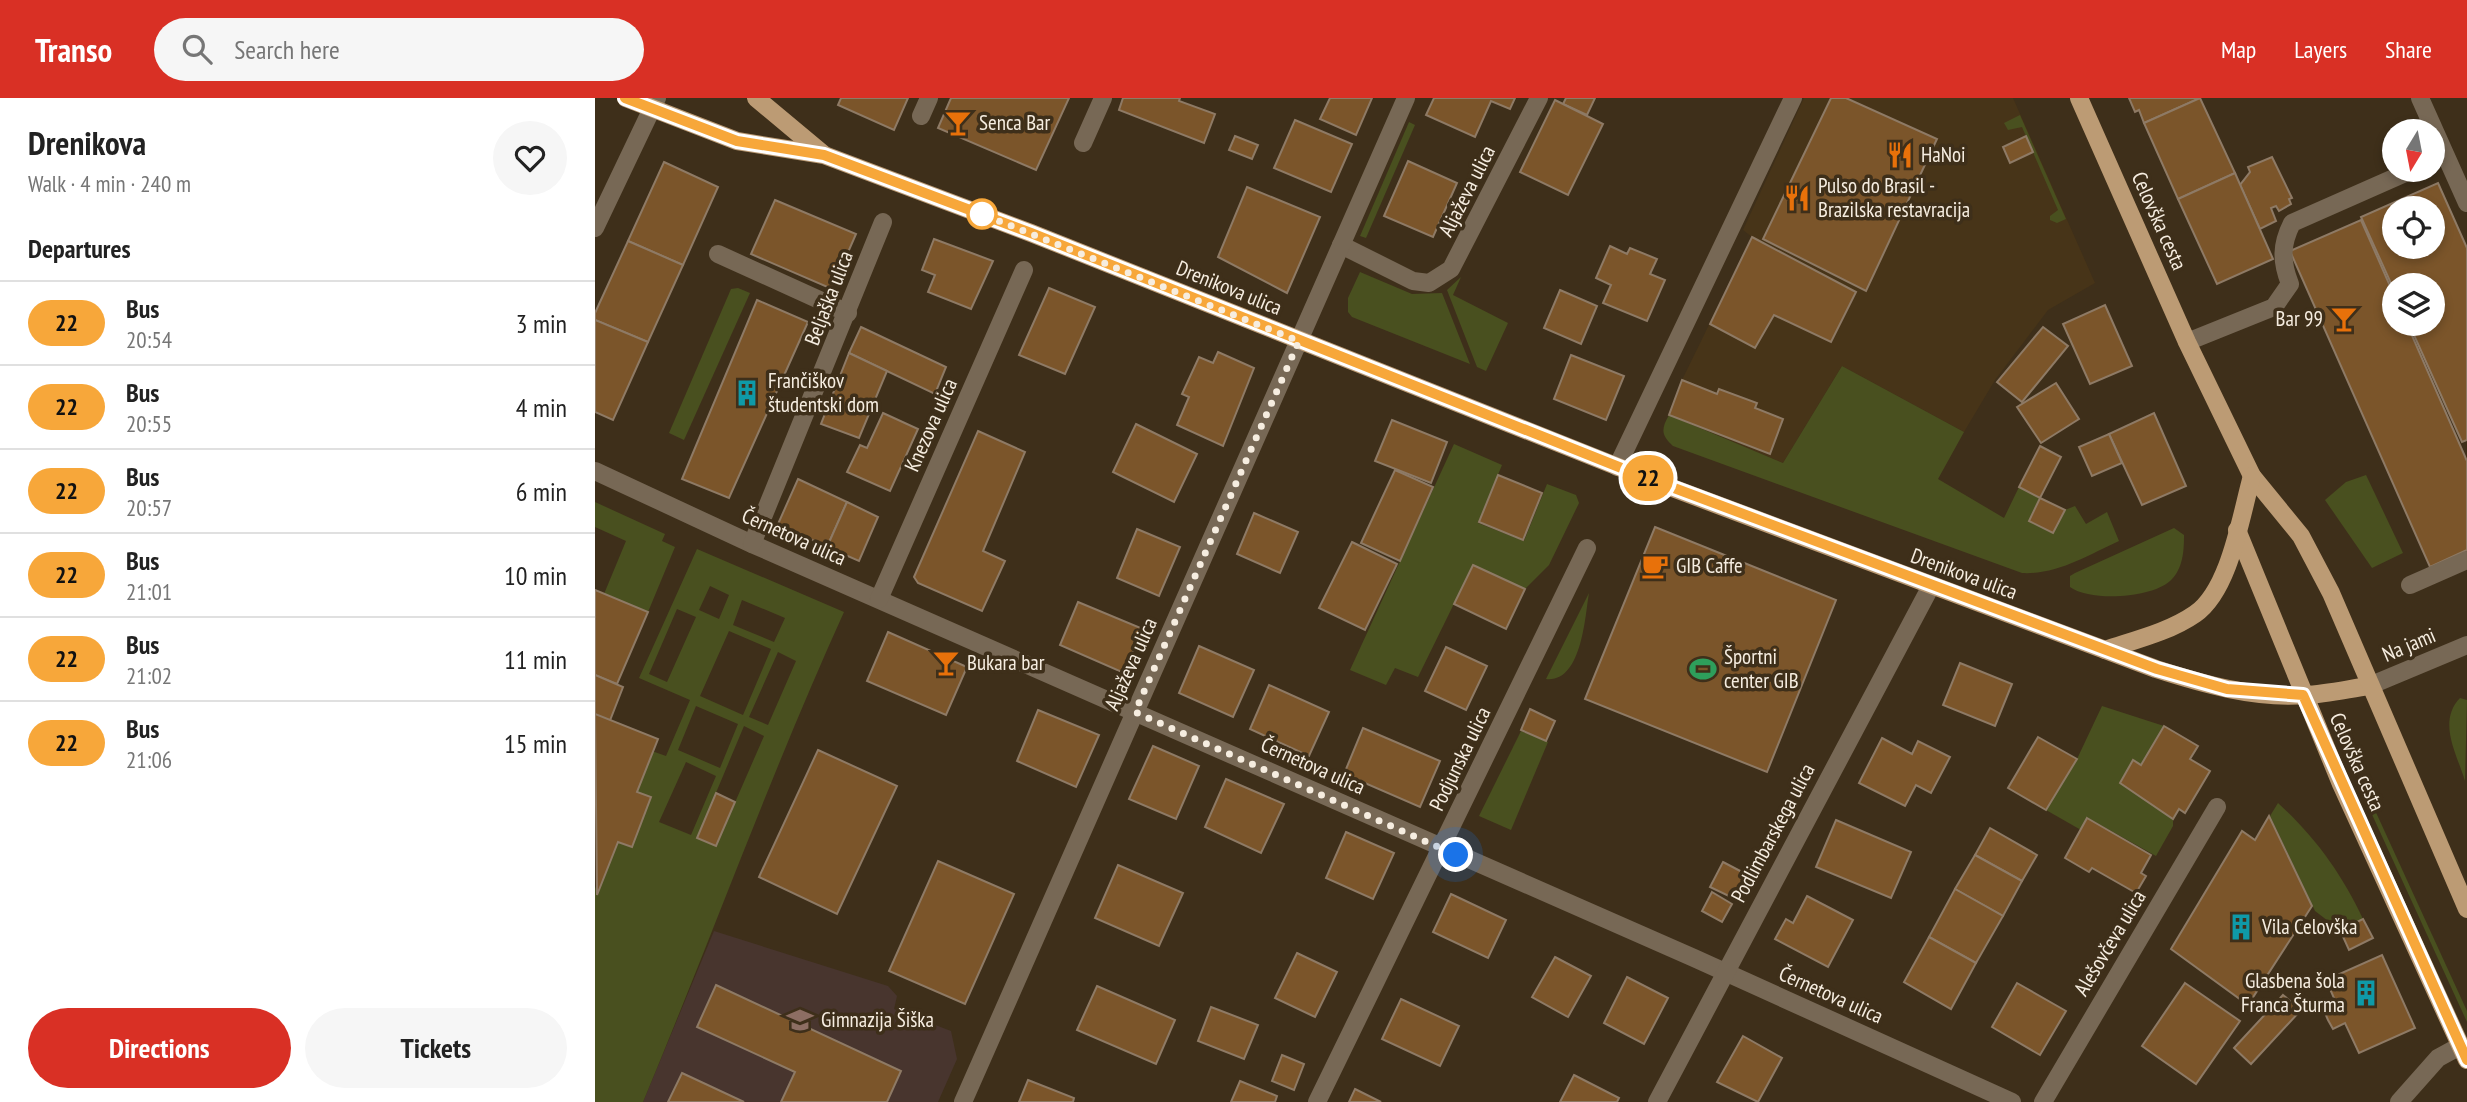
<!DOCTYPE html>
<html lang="en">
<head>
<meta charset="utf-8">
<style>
	:root { --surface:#fff; --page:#f6f6f6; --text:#222; --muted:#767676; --line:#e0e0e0; --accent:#d93025 }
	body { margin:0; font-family:"PT Sans Narrow",sans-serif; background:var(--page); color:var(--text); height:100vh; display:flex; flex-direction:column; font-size:26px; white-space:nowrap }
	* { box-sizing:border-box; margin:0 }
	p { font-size:23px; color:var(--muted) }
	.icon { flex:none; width:38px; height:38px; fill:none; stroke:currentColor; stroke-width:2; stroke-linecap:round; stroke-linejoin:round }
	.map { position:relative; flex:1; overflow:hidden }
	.sheet { display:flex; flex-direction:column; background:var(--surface); width:595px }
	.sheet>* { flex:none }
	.badge { padding:0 14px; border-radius:23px; font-size:24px; line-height:46px }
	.needle { width:46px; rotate:190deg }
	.tools { position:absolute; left:1787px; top:21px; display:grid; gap:14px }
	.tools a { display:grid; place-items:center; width:63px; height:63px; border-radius:50%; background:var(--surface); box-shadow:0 4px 10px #0003; font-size:35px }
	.you { position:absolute; width:35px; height:35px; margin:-18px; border:5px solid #fff; border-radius:50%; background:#1a73e8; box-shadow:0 0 0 10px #1a73e833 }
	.map>.badge { position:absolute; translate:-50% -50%; box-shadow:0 0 0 4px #fff }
	h2 { padding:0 28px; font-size:26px; line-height:63px }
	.round { display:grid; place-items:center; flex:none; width:74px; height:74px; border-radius:37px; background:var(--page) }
	.overview { display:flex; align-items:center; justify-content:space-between; height:119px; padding:0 28px }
	h1 { font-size:33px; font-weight:800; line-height:52px }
	.button { display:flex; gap:14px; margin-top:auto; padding:14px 28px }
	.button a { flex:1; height:80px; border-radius:42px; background:var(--accent); color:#fff; font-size:28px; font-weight:800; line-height:80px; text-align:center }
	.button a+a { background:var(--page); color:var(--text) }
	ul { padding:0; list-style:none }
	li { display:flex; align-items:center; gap:21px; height:84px; padding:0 28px; border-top:2px solid var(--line) }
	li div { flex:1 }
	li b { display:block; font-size:26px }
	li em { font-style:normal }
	li .badge { min-width:77px; font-weight:700; text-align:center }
	header { display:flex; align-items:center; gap:42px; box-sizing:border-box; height:98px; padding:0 35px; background:var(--accent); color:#fff }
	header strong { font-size:33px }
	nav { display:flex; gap:38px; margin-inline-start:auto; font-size:24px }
	.search { width:490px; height:63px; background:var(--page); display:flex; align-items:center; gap:18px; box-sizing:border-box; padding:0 24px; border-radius:38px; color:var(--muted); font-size:26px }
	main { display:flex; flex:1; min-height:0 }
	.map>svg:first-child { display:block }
	.built { fill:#473418 }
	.education { fill:#48352e }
	.green { fill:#49501f; fill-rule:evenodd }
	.building { fill:#7b552a; stroke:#8e7a65; stroke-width:2; fill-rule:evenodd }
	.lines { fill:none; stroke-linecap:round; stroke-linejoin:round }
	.minor { stroke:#776855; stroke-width:18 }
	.major { stroke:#bc9b74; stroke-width:18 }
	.line-casing { stroke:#fff; stroke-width:16 }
	.line { stroke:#f7a73a; stroke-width:10 }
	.walk { stroke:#f6ede0; stroke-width:7; stroke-dasharray:0 12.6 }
	.stop-dot { fill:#fff; stroke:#f7a73a; stroke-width:3.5 }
	.labels { text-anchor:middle; stroke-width:7; stroke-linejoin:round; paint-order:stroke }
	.poi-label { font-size:21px; fill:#f6ede0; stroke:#3e2f1a; text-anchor:start }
	.street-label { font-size:21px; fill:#f6ede0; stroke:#3e2f1a }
</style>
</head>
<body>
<header>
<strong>Transo</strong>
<div class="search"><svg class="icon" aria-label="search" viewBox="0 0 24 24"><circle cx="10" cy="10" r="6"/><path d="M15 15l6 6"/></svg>Search here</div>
<nav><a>Map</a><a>Layers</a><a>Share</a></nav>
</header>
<main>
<section class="sheet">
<div class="overview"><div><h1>Drenikova</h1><p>Walk · 4 min · 240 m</p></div><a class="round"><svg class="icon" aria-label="heart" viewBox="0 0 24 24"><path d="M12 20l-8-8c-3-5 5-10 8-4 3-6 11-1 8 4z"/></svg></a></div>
<h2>Departures</h2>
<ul>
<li><span class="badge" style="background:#f7a73a;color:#111">22</span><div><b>Bus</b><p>20:54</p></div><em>3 min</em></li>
<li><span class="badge" style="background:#f7a73a;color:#111">22</span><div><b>Bus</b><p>20:55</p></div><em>4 min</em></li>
<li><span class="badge" style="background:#f7a73a;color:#111">22</span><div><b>Bus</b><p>20:57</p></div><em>6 min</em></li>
<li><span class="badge" style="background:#f7a73a;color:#111">22</span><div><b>Bus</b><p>21:01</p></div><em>10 min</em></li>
<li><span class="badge" style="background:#f7a73a;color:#111">22</span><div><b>Bus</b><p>21:02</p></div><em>11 min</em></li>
<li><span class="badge" style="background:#f7a73a;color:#111">22</span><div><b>Bus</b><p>21:06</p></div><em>15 min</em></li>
</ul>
<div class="button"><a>Directions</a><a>Tickets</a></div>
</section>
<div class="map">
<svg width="1872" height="1004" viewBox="0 0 1872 1004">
	<rect width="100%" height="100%" fill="#3e2f1a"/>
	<path class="built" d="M1209,0H1418L1500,185L1453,212L1400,282L1369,334L1247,268L1188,365L1074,317L1087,282L1157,139L1148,132Z"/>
	<path class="education" d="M119,833L293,888L302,898L299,911L356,933L362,961L343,1004H48Z"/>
	<g class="green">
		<path d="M1425,17L1471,121L1462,125L1455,122V118L1463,112L1427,29L1413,32L1409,25Z"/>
		<path d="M814,24L820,27L771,140L765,138Z"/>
		<path d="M765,174L817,196L847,195L875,266L757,219L753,214V200Z"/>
		<path d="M866,179L858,197L913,225L891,273L882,269L852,192Z"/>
		<path d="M143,190L155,195L89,342L74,335L136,191Z"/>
		<path d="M1247,268L1369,334L1343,381L1409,420L1424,389L1445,400L1434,423L1458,434L1470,412L1480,408L1491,426L1512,414L1524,443C1493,457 1462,477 1427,475L1078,348C1066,337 1066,331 1074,317L1188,365Z"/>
		<path d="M859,346L907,367L883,425L929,443L952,386L981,397L984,405L954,467L930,491L878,467L823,579L800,570L791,587L755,572Z"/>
		<path d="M1771,377L1808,455L1777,470L1730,402L1751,384Z"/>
		<path d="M0,404L70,436L67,443L80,449L53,514L9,496L31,443L0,429Z"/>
		<path d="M1579,430L1589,437C1589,453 1588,471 1575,483C1556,500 1496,504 1475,489V478L1480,475Z"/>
		<path d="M102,451L249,514C176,675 116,841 48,1004H0V791L54,652L71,658L95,602L44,580ZM115,488L134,497L124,521L104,512ZM147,502L190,520L179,544L138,527ZM82,511L101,519L72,584L54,576ZM134,533L176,551L148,617L105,598ZM183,554L201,563L173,627L154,619ZM101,608L143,626L125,670L83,652ZM149,628L169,638L121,748L102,740ZM91,664L121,678L96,737L64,724Z"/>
		<path d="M994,495C990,518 987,585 951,581Z"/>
		<path d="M1865,600L1872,602L1870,683C1862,656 1842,624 1865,600Z"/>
		<path d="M1507,608L1569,628L1546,667L1538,662L1525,684L1578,721V728L1561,758L1493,720L1486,732L1451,712L1482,661Z"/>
		<path d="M926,633L953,644L916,732L884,718Z"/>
		<path d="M1773,697L1872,913V924L1769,699Z"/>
		<path d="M1683,705C1721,740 1746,775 1768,821L1745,832L1720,813L1675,718Z"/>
	</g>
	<g class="building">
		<path d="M246,0H313L299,32L243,7Z"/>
		<path d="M356,0H474L441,72L343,30Z"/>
		<path d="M528,0H585L584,3L620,16L609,45L524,12Z"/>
		<path d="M735,0H777L761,37L725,21Z"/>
		<path d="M839,0H920L915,11L896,3L880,39L831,17Z"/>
		<path d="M971,0H1000L992,17L968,6Z"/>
		<path d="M1236,0H1251L1342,41L1271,193L1168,141Z"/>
		<path d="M1534,0H1605L1549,25L1544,12L1540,14Z"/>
		<path d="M1605,0L1640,75L1583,101L1549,25Z"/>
		<path d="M960,2L1008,26L973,97L925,74Z"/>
		<path d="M700,22L757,46L736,94L679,70Z"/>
		<path d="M640,38L663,47L657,61L634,52Z"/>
		<path d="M1431,38L1438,54L1415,65L1408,49Z"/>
		<path d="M1677,59L1697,100L1694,101L1696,106L1684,113L1681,108L1676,110L1681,123L1665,131L1645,87L1655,74L1653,69Z"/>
		<path d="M813,63L862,85L838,139L789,118Z"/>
		<path d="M69,64L123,89L88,167L33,143Z"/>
		<path d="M1640,75L1678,161L1622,186L1583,101Z"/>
		<path d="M1843,85L1872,150V342L1867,344L1814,226H1838V187H1799V192L1766,119ZM1799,110H1838V149H1799Z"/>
		<path d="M652,89L725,119L692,195L623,159Z"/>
		<path d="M180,102L261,136L237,191L156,156Z"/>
		<path d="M1766,122L1799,197V226H1812L1872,363V452L1835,469L1695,153Z"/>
		<path d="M1157,139L1261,194L1236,244L1179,217L1160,250L1115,226Z"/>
		<path d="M339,141L398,163L376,211L333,194L340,177L327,172Z"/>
		<path d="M33,143L88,167L53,244L0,222V215Z"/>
		<path d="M1015,148L1032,156L1035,150L1062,161L1055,176L1070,182L1052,223L1008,205L1016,187L1001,180Z"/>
		<path d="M454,190L500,209L470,276L424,257Z"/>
		<path d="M965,192L1002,208L986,246L949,230Z"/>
		<path d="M162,202L213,224L134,400L87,381Z"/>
		<path d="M1510,207L1537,268L1495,286L1468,226Z"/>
		<path d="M0,222L53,244L18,322L0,314Z"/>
		<path d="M266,229L351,269L340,296L254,255Z"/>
		<path d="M1448,229L1473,248L1427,304L1402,284Z"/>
		<path d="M623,254L659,270L628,348L582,327L594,299L587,296L604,259L618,265Z"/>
		<path d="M254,255L292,273L264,340L226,326Z"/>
		<path d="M976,257L1029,278L1011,322L959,301Z"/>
		<path d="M1087,282L1122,296L1124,291L1162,305L1160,310L1188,321L1175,356L1074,317Z"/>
		<path d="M1461,285L1484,321L1446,345L1422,309Z"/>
		<path d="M288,315L323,331L295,393L252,374L265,347L272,350Z"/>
		<path d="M1559,315L1591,388L1547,407L1514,336Z"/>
		<path d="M797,322L852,344L836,385L780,363Z"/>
		<path d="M541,326L602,356L579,404L518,374Z"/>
		<path d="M383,333L430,354L388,453L410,463L387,513L323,485L319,479Z"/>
		<path d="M1514,336L1527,365L1497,378L1484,349Z"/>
		<path d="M1445,348L1466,359L1445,400L1424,389Z"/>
		<path d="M800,372L838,389L805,463L766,445Z"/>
		<path d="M903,377L947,395L928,442L884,424Z"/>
		<path d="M203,381L252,404L232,449L183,426Z"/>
		<path d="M1445,400L1470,412L1458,435L1434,423Z"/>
		<path d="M252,404L283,419L264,463L232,449Z"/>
		<path d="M659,415L703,434L685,475L642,456Z"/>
		<path d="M1060,429L1241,502L1172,674L990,601Z"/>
		<path d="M542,431L585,449L564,498L522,480Z"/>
		<path d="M757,444L802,466L770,532L724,510Z"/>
		<path d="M878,467L930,491L911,531L859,506Z"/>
		<path d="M0,492L53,514L22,586L0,577Z"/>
		<path d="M483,504L548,531L529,575L465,547Z"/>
		<path d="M293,534L372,569L351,617L272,583Z"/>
		<path d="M604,548L659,572L638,619L584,595Z"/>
		<path d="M851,549L892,568L871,612L830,593Z"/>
		<path d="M1365,565L1417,586L1400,628L1348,607Z"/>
		<path d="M0,577L28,589L14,625L0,620Z"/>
		<path d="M674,587L734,614L714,658L655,631Z"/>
		<path d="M935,611L960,623L951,643L926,632Z"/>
		<path d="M443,612L504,637L481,689L422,663Z"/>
		<path d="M0,616L63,641L42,694L56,699L37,749L23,744L2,797Z"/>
		<path d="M1569,628L1603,648L1595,661L1615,673L1590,715L1584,711L1578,721L1525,685L1538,662L1546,667Z"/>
		<path d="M768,630L845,663L825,709L749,676Z"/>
		<path d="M1443,639L1482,661L1451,712L1413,690Z"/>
		<path d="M1287,640L1317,656L1323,643L1355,659L1336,695L1321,687L1310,708L1264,685Z"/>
		<path d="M558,648L604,668L581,721L534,701Z"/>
		<path d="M223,652L302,688L242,816L164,779Z"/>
		<path d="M631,681L689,706L666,755L610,729Z"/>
		<path d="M121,695L140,704L121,748L102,740Z"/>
		<path d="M1674,718L1717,808L1653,907L1576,851L1647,733L1660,742Z"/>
		<path d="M1492,720L1556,757L1546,775L1551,778L1541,795L1497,770L1494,774L1470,760Z"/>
		<path d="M1241,722L1316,754L1296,800L1221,769Z"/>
		<path d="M1395,730L1442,757L1427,783L1380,757Z"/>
		<path d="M751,734L799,755L778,801L731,780Z"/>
		<path d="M1380,757L1427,783L1408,818L1360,791Z"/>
		<path d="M343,763L419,796L370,906L294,873Z"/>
		<path d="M1128,764L1151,776L1138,800L1115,789Z"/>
		<path d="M523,767L588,795L564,848L500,820Z"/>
		<path d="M1360,791L1408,818L1381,865L1334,839Z"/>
		<path d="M1117,794L1137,806L1127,824L1107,813Z"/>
		<path d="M856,796L911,822L893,860L838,834Z"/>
		<path d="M1212,798L1258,822L1233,869L1180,841L1191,821L1198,825Z"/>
		<path d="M1768,821L1778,840L1754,852L1745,832Z"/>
		<path d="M1334,839L1381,865L1356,911L1309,884Z"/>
		<path d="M702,855L742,874L720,919L680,900Z"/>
		<path d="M1787,857L1820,930L1764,955L1750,925L1738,931L1733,922L1730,915L1743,909L1731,882Z"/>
		<path d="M960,859L996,878L973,919L937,899Z"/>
		<path d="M1032,879L1073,900L1049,946L1009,925Z"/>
		<path d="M1422,885L1471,913L1445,957L1397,929Z"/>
		<path d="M1590,885L1645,923L1601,986L1547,948Z"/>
		<path d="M121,887L306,973L292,1004H186L200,974L102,929Z"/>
		<path d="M502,888L580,922L561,966L482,932Z"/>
		<path d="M1688,897L1706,912L1656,966L1639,950Z"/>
		<path d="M806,901L864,928L845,968L787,941Z"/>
		<path d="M616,909L663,927L649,961L603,943Z"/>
		<path d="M1148,938L1187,960L1163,1004L1122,984Z"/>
		<path d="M687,957L709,966L699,992L677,983Z"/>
		<path d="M87,975L149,1004H73Z"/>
		<path d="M979,977L1024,1000L1022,1004H965Z"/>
		<path d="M433,982L479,1000L478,1004H424Z"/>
		<path d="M645,983L682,998L680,1004H636Z"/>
		<path d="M760,991L786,1004H754Z"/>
	</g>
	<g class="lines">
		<g class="minor">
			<path d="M1825,0L1872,105"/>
			<path d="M326,18L334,0"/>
			<path d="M488,45L508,0"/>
			<path d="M0,130L62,0"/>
			<path d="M746,147L818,183L834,185L856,171L944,0"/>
			<path d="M123,156L253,215"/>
			<path d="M1592,244L1679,209L1695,186C1686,163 1686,147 1697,125L1817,72"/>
			<path d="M1022,369L1198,0"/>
			<path d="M0,373L157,446L1099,860L1417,1004"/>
			<path d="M157,446L288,124"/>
			<path d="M1815,487L1872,462"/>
			<path d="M284,501L429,172"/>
			<path d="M1774,588L1872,547"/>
			<path d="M368,1004L811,0"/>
			<path d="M722,1004L992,450"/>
			<path d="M1062,1004L1336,488"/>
			<path d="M1448,1004L1622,709"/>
			<path d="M1804,1004L1843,960L1865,948"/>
		</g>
		<g class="major">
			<path d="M31,0L142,43L229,57L436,135L1056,382L1561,571C1608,586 1660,601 1710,597C1731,596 1753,591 1774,588"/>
			<path d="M161,0L228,56"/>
			<path d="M1484,0L1592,244L1657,378L1706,438L1736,495L1872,811"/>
			<path d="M1642,432L1746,686L1872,962"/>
			<path d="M1510,552C1540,542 1574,534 1600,516C1635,492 1646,417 1657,378"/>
		</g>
	</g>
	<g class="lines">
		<g class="line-casing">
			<path id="line" d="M30,0L142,43L229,57L436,135L1039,375L1562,571L1632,591L1708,597L1872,962"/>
		</g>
		<use href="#line" class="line"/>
		<path class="walk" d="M387,116L384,115L704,243L540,614L861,757"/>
	</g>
	<defs>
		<g id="bar-bare" transform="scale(2.1)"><path d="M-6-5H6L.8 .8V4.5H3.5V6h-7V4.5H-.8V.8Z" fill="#e8710a" stroke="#3e2f1a" stroke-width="2.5" paint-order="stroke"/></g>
		<g id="restaurant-bare" transform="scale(2.1)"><path d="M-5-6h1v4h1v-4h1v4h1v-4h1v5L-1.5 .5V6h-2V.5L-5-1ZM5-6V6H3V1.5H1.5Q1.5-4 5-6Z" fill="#e8710a" stroke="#3e2f1a" stroke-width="2.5" paint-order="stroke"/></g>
		<g id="building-bare" transform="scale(2.1)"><path d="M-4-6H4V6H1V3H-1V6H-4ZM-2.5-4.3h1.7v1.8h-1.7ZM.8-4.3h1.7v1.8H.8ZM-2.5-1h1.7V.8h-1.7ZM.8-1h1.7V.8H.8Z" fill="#0f9aa8" stroke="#3e2f1a" stroke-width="2.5" paint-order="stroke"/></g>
		<g id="cafe-bare" transform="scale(2.1)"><path d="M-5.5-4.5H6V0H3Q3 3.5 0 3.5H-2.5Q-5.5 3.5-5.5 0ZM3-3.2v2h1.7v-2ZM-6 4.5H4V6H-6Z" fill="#e8710a" stroke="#3e2f1a" stroke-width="2.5" paint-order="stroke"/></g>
		<g id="stadium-bare" transform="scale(2.1)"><path d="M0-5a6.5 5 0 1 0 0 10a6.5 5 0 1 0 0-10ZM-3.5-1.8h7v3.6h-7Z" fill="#2e9e5b" stroke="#3e2f1a" stroke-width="2.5" paint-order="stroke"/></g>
		<g id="school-bare" transform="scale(2.1)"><path d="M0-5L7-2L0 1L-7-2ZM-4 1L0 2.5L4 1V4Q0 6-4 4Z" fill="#8d6e63" stroke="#3e2f1a" stroke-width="2.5" paint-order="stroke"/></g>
	</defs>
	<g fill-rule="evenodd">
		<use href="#bar-bare" x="363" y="25"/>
		<use href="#restaurant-bare" x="1305" y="57"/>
		<use href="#restaurant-bare" x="1202" y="100"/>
		<use href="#bar-bare" x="1749" y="221"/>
		<use href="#building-bare" x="152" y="295"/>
		<use href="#cafe-bare" x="1060" y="468"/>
		<use href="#bar-bare" x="351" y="565"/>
		<use href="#stadium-bare" x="1108" y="571"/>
		<use href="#building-bare" x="1646" y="829"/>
		<use href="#building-bare" x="1771" y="895"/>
		<use href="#school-bare" x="205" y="922"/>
	</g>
	<circle class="stop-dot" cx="387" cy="116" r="14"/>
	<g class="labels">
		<g class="poi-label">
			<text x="384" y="32">Senca Bar</text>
			<text x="1326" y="64">HaNoi</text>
			<text x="1223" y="95">Pulso do Brasil -<tspan x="1223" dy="24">Brazilska restavracija</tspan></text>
			<text x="1728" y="228" text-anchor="end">Bar 99</text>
			<text x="173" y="290">Frančiškov<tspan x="173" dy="24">študentski dom</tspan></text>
			<text x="1081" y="475">GIB Caffe</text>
			<text x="1129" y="566">Športni<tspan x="1129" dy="24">center GIB</tspan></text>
			<text x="372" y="572">Bukara bar</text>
			<text x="1667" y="836">Vila Celovška</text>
			<text x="1750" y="890" text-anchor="end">Glasbena šola<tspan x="1750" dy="24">Franca Šturma</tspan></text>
			<text x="226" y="929">Gimnazija Šiška</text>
		</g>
		<g class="street-label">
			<text transform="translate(872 93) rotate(-63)" y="7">Aljaževa ulica</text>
			<text transform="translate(1564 123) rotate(66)" y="7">Celovška cesta</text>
			<text transform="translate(634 190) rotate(22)" y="7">Drenikova ulica</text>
			<text transform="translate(234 200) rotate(-69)" y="7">Beljaška ulica</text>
			<text transform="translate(336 327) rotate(-66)" y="7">Knezova ulica</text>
			<text transform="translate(199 439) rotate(24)" y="7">Černetova ulica</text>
			<text transform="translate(1369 476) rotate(20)" y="7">Drenikova ulica</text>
			<text transform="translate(1814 547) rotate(-23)" y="7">Na jami</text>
			<text transform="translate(536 566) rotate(-66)" y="7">Aljaževa ulica</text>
			<text transform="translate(865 661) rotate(-64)" y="7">Podjunska ulica</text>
			<text transform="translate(1762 664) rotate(66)" y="7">Celovška cesta</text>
			<text transform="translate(718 668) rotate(24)" y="7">Černetova ulica</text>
			<text transform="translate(1178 735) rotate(-62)" y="7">Podlimbarskega ulica</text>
			<text transform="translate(1515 845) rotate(-59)" y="7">Alešovčeva ulica</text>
			<text transform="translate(1236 897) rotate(24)" y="7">Černetova ulica</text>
		</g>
	</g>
</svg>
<div class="tools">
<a><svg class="needle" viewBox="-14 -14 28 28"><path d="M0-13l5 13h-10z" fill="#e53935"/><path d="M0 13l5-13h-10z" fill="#767676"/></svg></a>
<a><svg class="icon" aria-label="locate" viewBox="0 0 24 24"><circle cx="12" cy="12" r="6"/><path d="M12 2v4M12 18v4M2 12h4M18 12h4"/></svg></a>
<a><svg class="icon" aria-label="layers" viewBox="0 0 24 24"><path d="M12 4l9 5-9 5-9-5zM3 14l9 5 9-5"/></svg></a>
</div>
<div class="you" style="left:861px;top:757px"></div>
<b class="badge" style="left:1053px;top:380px;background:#f7a73a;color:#111">22</b>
</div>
</main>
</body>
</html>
